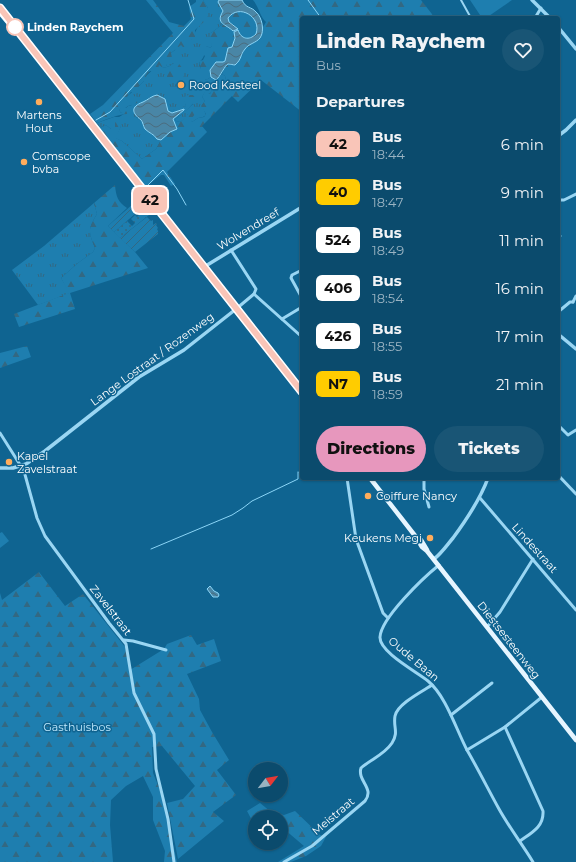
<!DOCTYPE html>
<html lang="en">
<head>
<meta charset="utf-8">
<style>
	:root { --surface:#0b4b6d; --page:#195575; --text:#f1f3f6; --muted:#9ab3c2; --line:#2b6380; --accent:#e797bd }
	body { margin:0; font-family:Montserrat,sans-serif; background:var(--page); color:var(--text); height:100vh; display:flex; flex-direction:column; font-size:15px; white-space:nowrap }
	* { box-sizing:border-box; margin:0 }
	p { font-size:13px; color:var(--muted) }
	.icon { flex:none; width:22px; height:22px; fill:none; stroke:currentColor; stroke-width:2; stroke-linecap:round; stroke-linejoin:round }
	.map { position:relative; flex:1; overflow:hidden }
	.drawer { position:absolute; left:300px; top:16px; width:260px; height:464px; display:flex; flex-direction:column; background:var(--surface); border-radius:4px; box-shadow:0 1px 3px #0004,0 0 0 1px var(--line) }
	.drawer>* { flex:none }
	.badge { padding:0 8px; border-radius:6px; font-size:14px; line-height:26px }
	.needle { width:26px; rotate:59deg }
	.fabs { position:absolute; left:248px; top:762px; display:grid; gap:8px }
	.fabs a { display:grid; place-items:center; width:40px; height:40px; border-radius:50%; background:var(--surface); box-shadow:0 1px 3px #0004,0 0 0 1px var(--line); font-size:20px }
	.map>.badge { position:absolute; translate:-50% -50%; box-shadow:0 0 0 2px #fff }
	h2 { padding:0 16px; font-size:15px; line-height:36px }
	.round { display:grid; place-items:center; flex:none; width:42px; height:42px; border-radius:21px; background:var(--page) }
	.headline { display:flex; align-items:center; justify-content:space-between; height:68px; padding:0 16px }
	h1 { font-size:19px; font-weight:800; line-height:30px }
	.cta { display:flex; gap:8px; margin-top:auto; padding:8px 16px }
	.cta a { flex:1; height:46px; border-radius:24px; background:var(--accent); color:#111; font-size:16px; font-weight:800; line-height:46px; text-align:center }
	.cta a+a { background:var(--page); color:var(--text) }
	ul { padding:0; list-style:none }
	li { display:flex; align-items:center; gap:12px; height:48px; padding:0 16px }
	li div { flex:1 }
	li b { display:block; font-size:15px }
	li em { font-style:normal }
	li .badge { min-width:44px; font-weight:700; text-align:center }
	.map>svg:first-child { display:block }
	.grass { fill:url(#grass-tufts) }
	.forest { fill:url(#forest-firs) }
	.park { fill:url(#park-dots) }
	.garden { fill:url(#garden-furrows) }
	.pitch { fill:#1e7eaf }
	.water { fill:url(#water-waves); stroke:#8bd5f7 }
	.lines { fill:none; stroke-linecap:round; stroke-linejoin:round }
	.stream { stroke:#8bd5f7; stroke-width:1 }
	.pedestrian { stroke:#9ad6f3; stroke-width:2 }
	.minor { stroke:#9ad6f3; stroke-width:3 }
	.tertiary { stroke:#9ad6f3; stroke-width:3.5 }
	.primary { stroke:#e6f5ff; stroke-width:4.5 }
	.line-casing { stroke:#fff; stroke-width:9 }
	.line { stroke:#f9c5b8; stroke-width:6 }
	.stop-dot { fill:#fff; stroke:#f9c5b8; stroke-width:2 }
	.poi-dot { fill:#ffad5c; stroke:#0f6491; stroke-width:1.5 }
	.labels { text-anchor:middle; stroke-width:3; stroke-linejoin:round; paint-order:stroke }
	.stop-label { font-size:11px; font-weight:bold; fill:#fff; stroke:#0f6491; text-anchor:start }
	.poi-label { font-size:11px; fill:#fff; stroke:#0f6491; text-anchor:start }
	.street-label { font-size:11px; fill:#fff; stroke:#0f6491 }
	.park-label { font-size:11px; fill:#c1eafe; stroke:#0f6491 }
</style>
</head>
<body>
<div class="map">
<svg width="576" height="862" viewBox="0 0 576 862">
	<defs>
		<pattern id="grass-tufts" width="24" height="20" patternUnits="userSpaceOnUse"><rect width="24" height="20" fill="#1e7eaf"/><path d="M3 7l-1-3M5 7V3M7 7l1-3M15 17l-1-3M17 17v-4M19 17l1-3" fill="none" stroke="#336882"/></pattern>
		<pattern id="forest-firs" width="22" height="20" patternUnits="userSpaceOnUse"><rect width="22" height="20" fill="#1e7eaf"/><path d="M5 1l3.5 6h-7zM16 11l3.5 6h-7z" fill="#336882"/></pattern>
		<pattern id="park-dots" width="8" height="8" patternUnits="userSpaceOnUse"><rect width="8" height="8" fill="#1e7eaf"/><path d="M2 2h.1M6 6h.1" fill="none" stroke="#336882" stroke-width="1.8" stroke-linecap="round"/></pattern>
		<pattern id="garden-furrows" width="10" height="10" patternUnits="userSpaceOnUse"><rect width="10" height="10" fill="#1e7eaf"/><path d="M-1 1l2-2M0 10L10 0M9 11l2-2" fill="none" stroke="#336882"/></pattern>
		<pattern id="water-waves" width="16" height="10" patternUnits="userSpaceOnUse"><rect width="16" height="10" fill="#4986a6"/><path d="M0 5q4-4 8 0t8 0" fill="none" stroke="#4a6c7e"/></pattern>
	</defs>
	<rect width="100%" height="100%" fill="#0f6491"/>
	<g class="grass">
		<path d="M203,0H219L218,2L223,11L221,14V22L223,24L211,33L212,46L210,48L207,46C204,53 205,58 199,62L201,69L205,75V79L206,80L211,77L217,79L222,74L225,76L226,80L213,87L210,94L205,92L202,97L205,101L202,105L206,115L203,117L198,118L192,122L190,119V112L186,118L180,122L176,121L175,119L181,115L193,104L184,98L186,106L182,108L168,111L165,102L150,97L145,101L139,104L134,111L136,117L142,122L143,126L159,140H161L156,149L142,159L122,141L115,138L121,126L115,125V129H111L106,125L100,128L97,123L114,117H119L124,114L123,112L121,113L119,110L121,107L126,108L128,106L132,105L124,99L138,87L144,81L146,76L158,65L160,64L162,67L167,68V78L174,63L168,67L166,65L171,53L175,50L176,47L191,40L208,8Z"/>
		<path d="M94,203L97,214C88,229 88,231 95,248L93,252L78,263L61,278L70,293L38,305L12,270L44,246Z"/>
	</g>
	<g class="forest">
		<path d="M146,0H153L169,22L184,26L191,19L189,7L196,2V0H203L208,8L207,19L195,30V38L191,40L192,44L189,48L187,46L184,48L181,45L171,53L172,58L166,65L168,67L174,63H178C183,68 186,72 182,79L173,82L167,78V68L162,67L159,65L158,70L155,72L150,71L146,76L147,80L145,82L144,81L138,87L139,90L136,94L131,92L125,99L136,96L138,99L137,103L128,106L124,109L121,108L119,110L121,113L125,110L128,111L127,114C119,114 105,120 97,123L90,114L103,105L173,33Z"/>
		<path d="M253,0H421L435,18H302V112L261,80L238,102L232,96L202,126L207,132L167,172L175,184L171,186L164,175H161L147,186L153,193L151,194L108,142L100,128L106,125L111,129H115V122L121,126L116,138L122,141L142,159L156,149L161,140L170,132L177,129L173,119L180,114L183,109L172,113L168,111L186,106L183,98L188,95H193L196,99C191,107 183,114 175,119L176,121L180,122L185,118L192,108H196V113L191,119L192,122L198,118L204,117L206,114L201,106L205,101L202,97L205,91L210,94L213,87L226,80L225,76L222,74L226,65L228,64L232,65L242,56L245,48L262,33L263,27L266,22C260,17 259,7 253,0Z"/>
		<path d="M239,12C252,12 261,21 256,34C251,40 244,40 239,33L235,35L232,47L226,54L225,62H216L210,70L211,77L206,80L205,79L204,75L199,76L198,73L201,69L199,61L203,60L205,56L202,53L205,51L204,49L207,46L210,48L212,46L211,43V33L223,24L230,28L234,25L229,22L228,18L230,15Z"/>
		<path d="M115,185C116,197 118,202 127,208L108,226L135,252L148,268L70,293L75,309L19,327L14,314L69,293L61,278L78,263L93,252L95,248C88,231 88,229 97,214L94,203Z"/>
		<path d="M27,346L31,357L0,368V353Z"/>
		<path d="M39,572L65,606L83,594L125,647L130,670L164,649L167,644L191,635L197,645L214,639L221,661L187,674L199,699L200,710L212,732L229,760L217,770L236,795L213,812L224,821L178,859L167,803L183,799L195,786L162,746L152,747L153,773L162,795L177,862H164L165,851L153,820V797L143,776L126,786L111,800L110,825L113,862H0V593L2,600Z"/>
		<path d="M260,803L271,812L284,815L295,811L320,835H327L321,846L306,856L291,862H278L304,846L284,829L281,831V817H255V826L247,811Z"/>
	</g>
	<path class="park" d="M145,209L149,215L120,238L114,232L127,221L132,226L135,223L131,219L135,215L137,217Z"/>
	<g class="garden">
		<path d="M141,197L144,199L137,206L139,208L142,205L143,207L114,232L108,226Z"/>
		<path d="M147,217L151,221L153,220V225L156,223L157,224L156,225L158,228L157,229L158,231V234L135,252L120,238Z"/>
	</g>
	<g class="pitch">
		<path d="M470,0H512L486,18H482Z"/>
		<path d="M2,532L9,541L0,548V533Z"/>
	</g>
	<g class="water">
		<path d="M219,0H242C246,9 251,6 256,12C262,17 265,31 260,38C256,43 248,44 245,49C240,55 242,59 235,65C233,65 231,64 228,64C225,65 220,77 216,80L211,77L210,70L216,62H223L225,61L228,48L232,47L235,38L234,32L238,30C241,39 249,41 256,34C262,17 239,3 228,18L229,22L238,29L233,31C226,24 215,24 223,11L218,2Z"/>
		<path d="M157,95L165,99L168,111L172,113L184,109V110L173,119L177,129L170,132L161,140L157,139C154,134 149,133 145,129C143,126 143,122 141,120C132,113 130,107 143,102C148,100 151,96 157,95Z"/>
		<path d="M210,586L214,591L218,593L219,595L218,597H213L207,589Z"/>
	</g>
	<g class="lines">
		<g class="stream">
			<path d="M308,0L321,18"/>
			<path d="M96,120L110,112L194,19L188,0"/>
			<path d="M148,185L163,170L177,189L186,205"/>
			<path d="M299,472L302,470"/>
			<path d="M151,549L232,515L243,508L252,501L298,479V472"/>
		</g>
		<path class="pedestrian" d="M461,0L471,18"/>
		<g class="minor">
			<path d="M535,18L541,8"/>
			<path d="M558,200H564L576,194"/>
			<path d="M558,237L560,236"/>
			<path d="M231,250L256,289L254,294L302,337"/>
			<path d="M302,270L292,275L291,278L302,298"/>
			<path d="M573,302L576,296"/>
			<path d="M236,309L254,294"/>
			<path d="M558,312L570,302H573"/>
			<path d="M282,319L302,307"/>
			<path d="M558,425L568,435L576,430"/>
			<path d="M0,433L24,471L37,518L45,536L109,623L126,644L134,693L154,734L156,769L168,819L174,862"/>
			<path d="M558,475L576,494"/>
			<path d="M347,478L356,539L383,613L388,618"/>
			<path d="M424,478V489L429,507"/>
			<path d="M480,498L576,610"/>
			<path d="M439,565C423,578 381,618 380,637C379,652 417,672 428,681C446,696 456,729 467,750C478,769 488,789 499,809C509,827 522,844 533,862"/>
			<path d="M487,627L500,612L533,559"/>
			<path d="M124,640L133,641L166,650"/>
			<path d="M451,715L492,683"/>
			<path d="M505,727L543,811C544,827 531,833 520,841"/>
			<path d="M467,750L505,727L542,697"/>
			<path d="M284,862L312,846L365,801C375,788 357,781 361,768C371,759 384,755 392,743C399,732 393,727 395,716C397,704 423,691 432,685"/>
		</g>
		<g class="tertiary">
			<path d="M532,0L550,18"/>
			<path d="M558,27L576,49"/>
			<path d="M558,136L566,130L576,120"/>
			<path d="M204,267L302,207"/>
			<path d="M558,334L576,349"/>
			<path d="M0,468H13L26,464L45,451L139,377L184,350L236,309"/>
			<path d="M434,559C441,554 447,545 453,538C467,519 480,500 488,478"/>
		</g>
		<g class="primary">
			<path d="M0,8L302,392"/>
			<path d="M0,13L11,26"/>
			<path d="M370,478L416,537L421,540L427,550"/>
			<path d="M416,537L422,547L427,551L576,740"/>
		</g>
	</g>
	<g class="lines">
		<g class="line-casing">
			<path id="line" d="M0,8L302,392"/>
		</g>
		<use href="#line" class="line"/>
	</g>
	<circle class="stop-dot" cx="15" cy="27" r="8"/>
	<g class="poi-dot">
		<circle cx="181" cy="85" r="4"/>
		<circle cx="39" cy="102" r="4"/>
		<circle cx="24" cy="162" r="4"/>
		<circle cx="9" cy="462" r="4"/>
		<circle cx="368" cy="496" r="4"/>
		<circle cx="430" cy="538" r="4"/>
	</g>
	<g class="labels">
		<g class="stop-label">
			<text x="27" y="31">Linden Raychem</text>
		</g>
		<g class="poi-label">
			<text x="189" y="89">Rood Kasteel</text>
			<text x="39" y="119" text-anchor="middle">Martens<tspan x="39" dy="13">Hout</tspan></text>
			<text x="32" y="160">Comscope<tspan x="32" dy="13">bvba</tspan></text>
			<text x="17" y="460">Kapel<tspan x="17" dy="13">Zavelstraat</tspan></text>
			<text x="376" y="500">Coiffure Nancy</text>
			<text x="422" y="542" text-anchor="end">Keukens Megi</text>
		</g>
		<g class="street-label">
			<text transform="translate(248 229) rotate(-31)" y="4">Wolvendreef</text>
			<text transform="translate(152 359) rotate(-36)" y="4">Lange Lostraat / Rozenweg</text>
			<text transform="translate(535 548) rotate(48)" y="4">Lindestraat</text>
			<text transform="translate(111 610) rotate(52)" y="4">Zavelstraat</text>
			<text transform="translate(509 640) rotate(52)" y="4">Diestsesteenweg</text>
			<text transform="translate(414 659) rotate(40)" y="4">Oude Baan</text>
			<text transform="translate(333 816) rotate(-40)" y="4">Meistraat</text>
		</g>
		<g class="park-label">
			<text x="77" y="731">Gasthuisbos</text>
		</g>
	</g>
</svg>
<div class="fabs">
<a><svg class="needle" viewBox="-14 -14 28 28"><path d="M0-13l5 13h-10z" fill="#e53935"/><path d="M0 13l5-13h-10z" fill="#9ab3c2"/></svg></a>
<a><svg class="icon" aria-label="locate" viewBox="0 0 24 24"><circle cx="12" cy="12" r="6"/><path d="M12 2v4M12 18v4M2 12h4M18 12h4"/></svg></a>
</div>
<b class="badge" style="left:150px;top:200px;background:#f9c5b8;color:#111">42</b>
<section class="drawer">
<div class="headline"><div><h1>Linden Raychem</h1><p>Bus</p></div><a class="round"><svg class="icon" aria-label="heart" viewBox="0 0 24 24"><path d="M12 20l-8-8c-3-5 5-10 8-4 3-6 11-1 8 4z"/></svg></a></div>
<h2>Departures</h2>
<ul>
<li><span class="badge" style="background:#f9c5b8;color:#111">42</span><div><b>Bus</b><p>18:44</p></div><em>6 min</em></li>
<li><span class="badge" style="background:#fc0;color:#111">40</span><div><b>Bus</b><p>18:47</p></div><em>9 min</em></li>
<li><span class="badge" style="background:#fff;color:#111">524</span><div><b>Bus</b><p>18:49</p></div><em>11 min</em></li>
<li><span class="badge" style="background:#fff;color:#111">406</span><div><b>Bus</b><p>18:54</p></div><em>16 min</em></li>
<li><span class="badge" style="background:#fff;color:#111">426</span><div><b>Bus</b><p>18:55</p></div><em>17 min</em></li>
<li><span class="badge" style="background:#fc0;color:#111">N7</span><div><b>Bus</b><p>18:59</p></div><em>21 min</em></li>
</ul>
<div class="cta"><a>Directions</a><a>Tickets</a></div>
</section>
</div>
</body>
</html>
